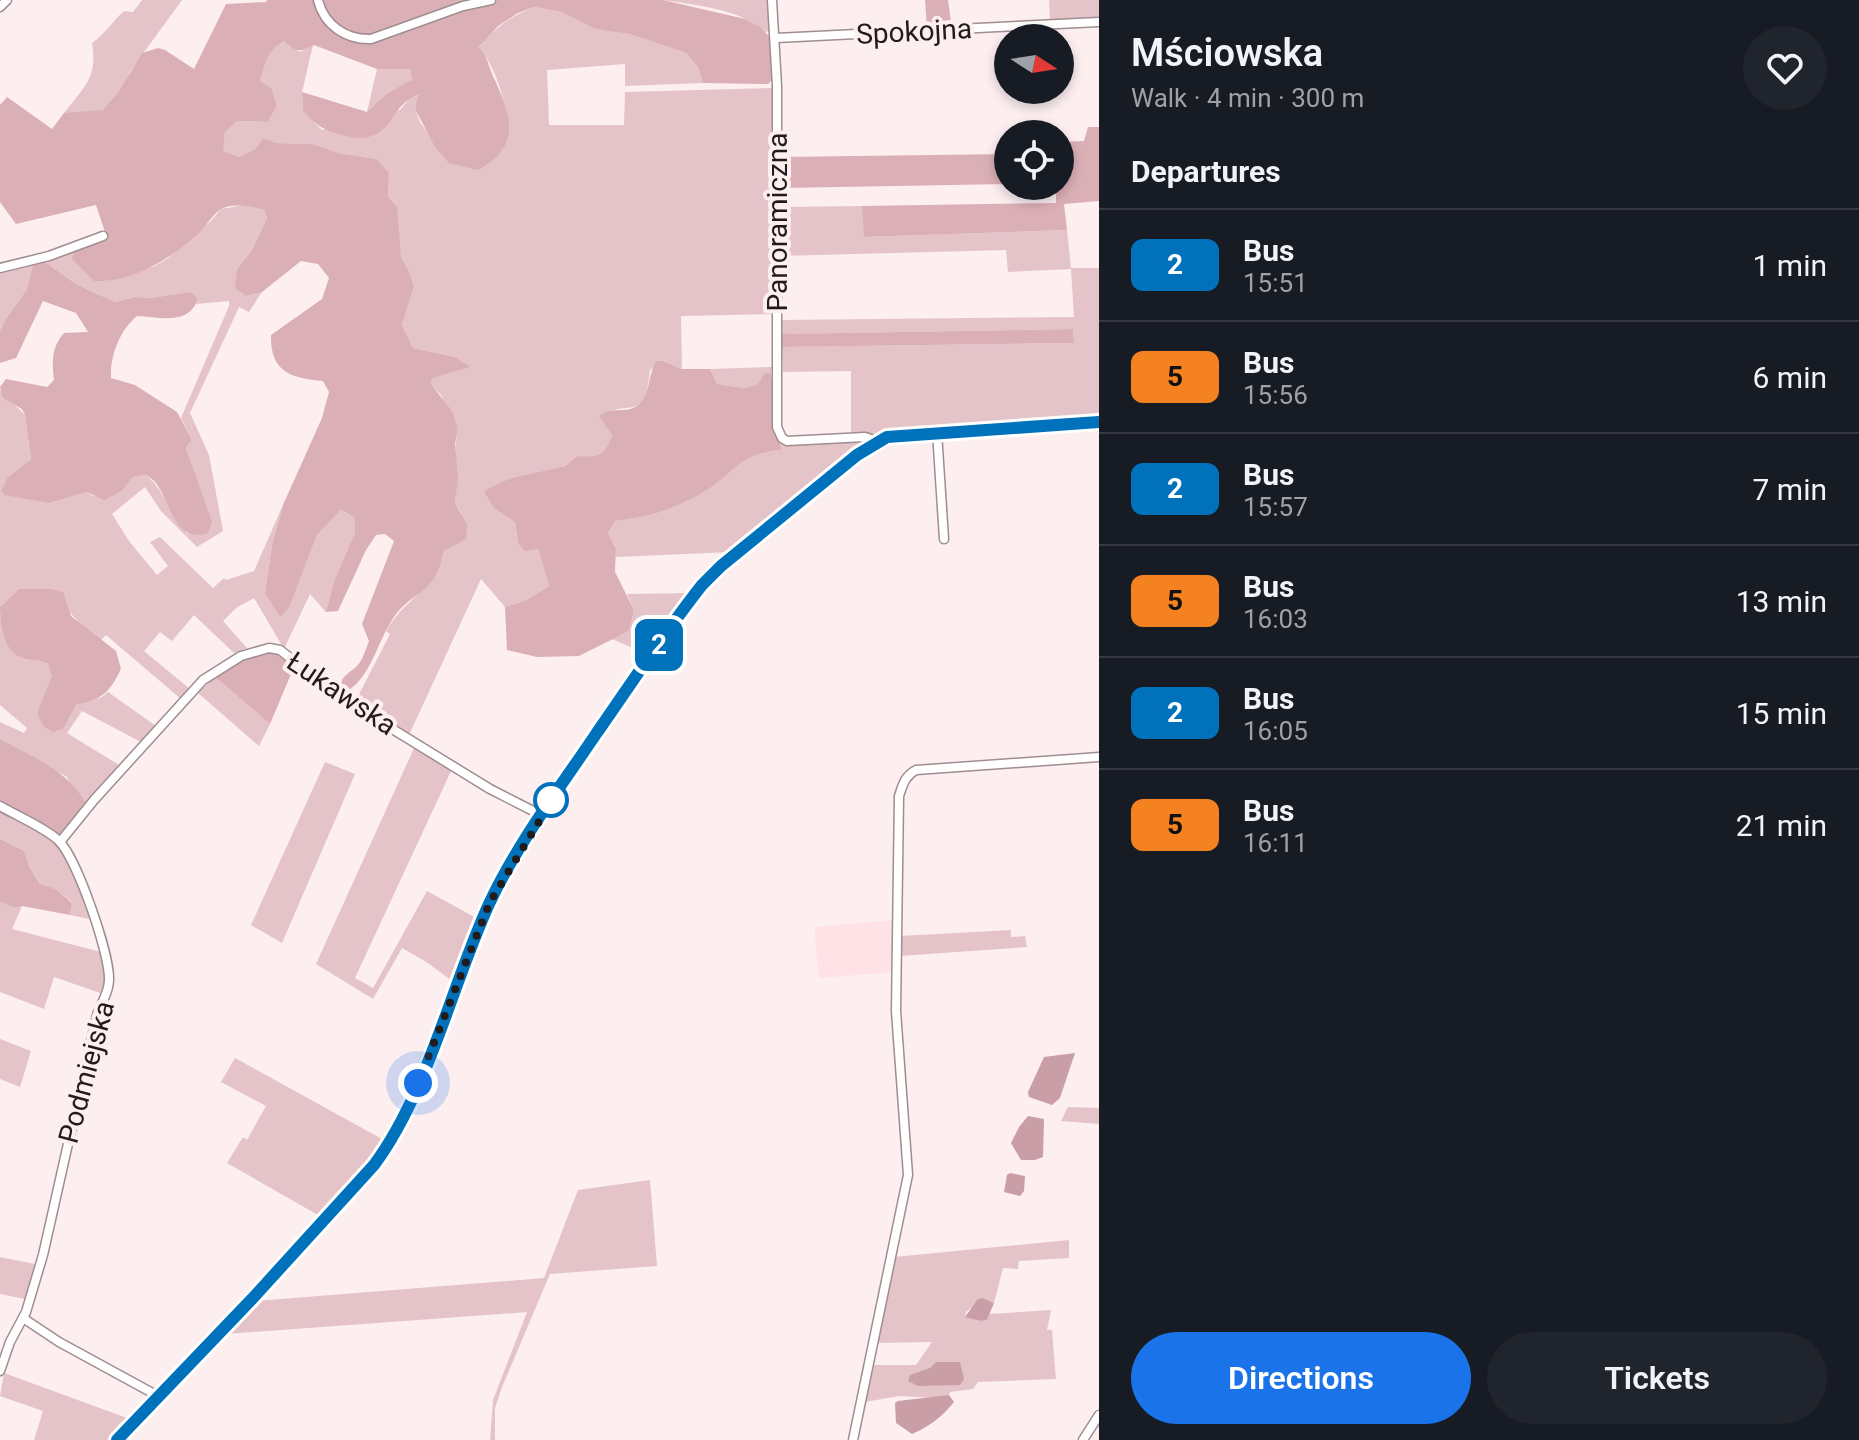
<!DOCTYPE html>
<html lang="en">
<head>
<meta charset="utf-8">
<style>
	:root { --surface:#171b24; --page:#20242c; --text:#f1f3f6; --muted:#9ea1a6; --line:#363941; --accent:#1a73e8 }
	body { margin:0; font-family:Roboto,sans-serif; background:var(--page); color:var(--text); height:100vh; display:flex; flex-direction:column; font-size:30px; white-space:nowrap }
	* { box-sizing:border-box; margin:0 }
	p { font-size:26px; color:var(--muted) }
	.icon { flex:none; width:44px; height:44px; fill:none; stroke:currentColor; stroke-width:2; stroke-linecap:round; stroke-linejoin:round }
	.map { position:relative; flex:1; overflow:hidden }
	.sheet { display:flex; flex-direction:column; background:var(--surface); width:760px }
	.sheet>* { flex:none }
	.badge { padding:0 16px; border-radius:12px; font-size:28px; line-height:52px }
	.needle { width:52px; rotate:102deg }
	.tools { position:absolute; left:994px; top:24px; display:grid; gap:16px }
	.tools a { display:grid; place-items:center; width:80px; height:80px; border-radius:50%; background:var(--surface); box-shadow:0 4px 12px #0003; font-size:40px }
	.you { position:absolute; width:40px; height:40px; margin:-20px; border:6px solid #fff; border-radius:50%; background:#1a73e8; box-shadow:0 0 0 12px #1a73e833 }
	.map>.badge { position:absolute; translate:-50% -50%; box-shadow:0 0 0 4px #fff }
	h2 { padding:0 32px; font-size:30px; line-height:72px }
	.round { display:grid; place-items:center; flex:none; width:84px; height:84px; border-radius:42px; background:var(--page) }
	.overview { display:flex; align-items:center; justify-content:space-between; height:136px; padding:0 32px }
	h1 { font-size:38px; font-weight:600; line-height:60px }
	.action { display:flex; gap:16px; margin-top:auto; padding:16px 32px }
	.action a { flex:1; height:92px; border-radius:48px; background:var(--accent); color:#fff; font-size:32px; font-weight:600; line-height:92px; text-align:center }
	.action a+a { background:var(--page); color:var(--text) }
	ul { padding:0; list-style:none }
	li { display:flex; align-items:center; gap:24px; height:112px; padding:0 32px; border-top:2px solid var(--line) }
	li div { flex:1 }
	li b { display:block; font-size:30px }
	li em { font-style:normal }
	li .badge { min-width:88px; font-weight:700; text-align:center }
	main { display:flex; flex:1; min-height:0 }
	.map>svg:first-child { display:block }
	.built { fill:#fee2e6 }
	.green { fill:#e4c4c9 }
	.forest { fill:#dbafb6 }
	.water { fill:#c99ea6 }
	.lines { fill:none; stroke-linecap:round; stroke-linejoin:round }
	.minor-casing { stroke:#9f8d90; stroke-width:11 }
	.tertiary-casing { stroke:#9f8d90; stroke-width:13 }
	.minor { stroke:#fff; stroke-width:8 }
	.tertiary { stroke:#fff; stroke-width:10 }
	.line-casing { stroke:#fff; stroke-width:18 }
	.line { stroke:#0072bc; stroke-width:12 }
	.walk { stroke:#221b1c; stroke-width:8; stroke-dasharray:0 14.4 }
	.stop-dot { fill:#fff; stroke:#0072bc; stroke-width:4 }
	.labels { text-anchor:middle; stroke-width:8; stroke-linejoin:round; paint-order:stroke }
	.street-label { font-size:28px; fill:#221b1c; stroke:#fdeef0 }
</style>
</head>
<body>
<main>
<div class="map">
<svg width="1099" height="1440" viewBox="0 0 1099 1440">
	<rect width="100%" height="100%" fill="#fdeef0"/>
	<path class="built" d="M895,920L894,972L819,978L814,927Z"/>
	<g class="green">
		<path d="M142,0H182L131,70L119,95L71,141L64,113C84,87 98,78 92,43C107,32 111,23 124,11L133,12Z"/>
		<path d="M663,0H768L771,31L765,32C741,9 695,5 663,0Z"/>
		<path d="M1049,0H1099V19L1050,20Z"/>
		<path d="M534,7L562,12L596,28L630,34L686,53L698,67L703,83L625,86V64L547,70L549,125H624L625,92L772,88V314L681,316L682,369L663,361L650,370C645,424 630,398 600,416L612,435C605,456 598,457 577,456L565,466L511,478L505,514L515,522L518,543L538,549L549,586L526,600L505,607L481,579L409,735L355,702L390,634L386,631C404,599 435,590 444,551L455,543L461,513L455,503C458,478 452,454 458,429L441,395L429,383L432,378L469,367L455,357L413,348L402,325L414,287L410,273L401,257L398,235L388,197L389,173L377,159L338,153L313,144L274,143L263,138L255,149L239,157L222,152L225,132L237,121L268,122L277,106L272,89L259,81C264,65 268,50 284,41L300,52L313,45L302,92L303,111L322,130L400,110L410,98L419,95L415,109L420,122L441,153L509,129C507,106 495,64 479,48C493,28 512,16 534,7Z"/>
		<path d="M377,69H410L412,80L367,112Z"/>
		<path d="M245,205L264,210L267,218L252,250L237,269L246,296L262,292L249,312L239,307L190,413L209,455L223,531L197,547L161,511L145,487L112,514L129,541L157,575L168,566L150,542L160,537L213,588L224,578L226,580L254,571L283,505L272,545L265,592L290,606L317,535L341,510L354,517L355,532L334,581L326,612L310,594L284,649L254,598L236,608L223,621L247,648L234,653L194,615L172,641L160,632L144,651L190,689L181,699L106,635L100,641C80,625 66,609 51,589H19L0,607V390L25,415L31,459L8,477L50,503L87,492L93,496L122,491L133,477L146,475C165,490 170,516 188,534L204,501L186,448L192,440L181,418L229,306V301L196,304L198,298L190,292L150,298L135,297L115,302L76,284L45,262L75,249L73,259L94,280L105,281L155,266L168,258L211,221L221,209Z"/>
		<path d="M862,206L865,237L1067,230L1071,268H1099V418L851,436V371L783,372L782,347L1074,343L1073,329L781,334V320L1074,317L1071,269L1008,272L1006,250L780,256L781,207Z"/>
		<path d="M33,264L27,289L5,320L0,331V271Z"/>
		<path d="M773,367L771,373H764L758,384L744,388L717,384L710,369Z"/>
		<path d="M856,440L865,444L731,552L616,557V547L608,533L615,521C646,518 672,510 699,495C732,476 737,454 780,450L779,444Z"/>
		<path d="M691,593L647,654L612,639L629,631L634,610L627,594Z"/>
		<path d="M0,614L3,633L22,658H37L48,664L53,676L37,713L64,728L76,705L102,697L108,692L156,726L141,742L82,711L67,733L119,765L81,811L67,777L0,739V722L24,733L27,728L0,705Z"/>
		<path d="M215,677L270,724L259,746L198,693Z"/>
		<path d="M415,746L452,769L355,978L373,988L427,891L478,919L452,981L428,963L402,948L373,999L316,964Z"/>
		<path d="M325,762L355,774L282,943L251,925Z"/>
		<path d="M0,814L54,838L88,904L89,919L70,915L72,902L56,889L41,885L30,868L24,851L0,839Z"/>
		<path d="M0,902L15,908L22,906L12,929L101,952L105,977L103,994L54,977L44,1009L0,992Z"/>
		<path d="M1011,930V937L1025,936L1027,947L899,956L900,936Z"/>
		<path d="M0,1039L31,1051L20,1087L0,1079Z"/>
		<path d="M235,1058L382,1139L370,1161L318,1215L227,1163L243,1137L247,1140L266,1106L221,1082Z"/>
		<path d="M1068,1107L1099,1108V1124L1061,1121Z"/>
		<path d="M650,1180L657,1266L550,1274L502,1387L495,1408V1440H490L493,1400L527,1312L226,1334L256,1301L544,1278L578,1190Z"/>
		<path d="M1069,1240V1258L1019,1261L1018,1269L1003,1268L994,1303L983,1298L966,1312L965,1316L981,1321L987,1320L989,1314L1051,1310L1047,1330H1052L1056,1379L978,1382L973,1389L950,1392L949,1395L936,1398L899,1396L865,1402L872,1365H916L932,1342L876,1343L894,1257Z"/>
		<path d="M0,1257L35,1264L25,1299L0,1294Z"/>
		<path d="M4,1373L127,1418L109,1440H34L43,1411L0,1396Z"/>
	</g>
	<g class="forest">
		<path d="M267,0H663L745,19L759,26L771,38L773,79L768,84L703,83L698,67L686,53L630,34L596,29L562,12L534,7L518,13L498,26L479,47C488,57 488,65 493,76C511,115 523,145 478,170L449,163L435,147L415,109L418,95C387,105 394,147 346,136C325,130 318,128 303,111L302,92L367,112L388,93L412,80L410,69H377L314,45C299,53 296,52 284,41C268,50 264,65 260,81L272,89L277,106L268,122L237,121L225,132L223,151L239,157L255,149L263,138L275,143L313,144L338,153L377,159L389,173L388,197L397,207L401,257L410,273L414,287L402,325L413,348L455,357L470,367L433,378L430,383L452,411L458,429L455,444L458,478L455,503L467,525L466,539L444,551C433,599 414,587 392,620C377,643 370,680 344,693C336,677 348,675 357,666C363,660 366,648 369,641L362,624L394,541L385,534L376,535L366,550L338,611L326,612L334,581L355,532L354,517L341,510L317,535L290,606L280,617L265,593L272,545L283,505L322,418L329,392L323,381C292,378 270,373 271,335L322,299L329,278L318,264L301,261L262,292L246,296L235,288L237,269L252,250L267,218L264,210C252,207 233,202 221,209C214,213 206,226 200,232C173,257 133,283 94,281L72,259L75,249L107,238L96,205L16,224L0,202V105L7,97L52,129L64,113L103,110L118,93L142,53L158,48L165,50L194,69L226,4L266,2Z"/>
		<path d="M925,0H948L952,28L927,29Z"/>
		<path d="M1088,127H1099V201L1064,204L1067,230L864,237L862,206L1056,203V186H1060V142L1084,141Z"/>
		<path d="M1008,154V184L781,188L780,157Z"/>
		<path d="M45,262L76,284L115,302L135,297L150,298L190,292L198,298C190,326 159,317 137,316C120,330 110,355 111,378L135,385L177,412L192,440L186,448L212,522L208,533C175,544 171,503 156,483C154,480 149,477 146,475L133,477L122,491L104,500L87,492L50,503L5,495L1,491L8,477L31,459L25,415L22,409L3,398L0,387L6,379L47,387L54,380C52,362 51,348 64,333L88,332L76,313L43,301L16,358L0,363V331L5,320L27,289L33,264Z"/>
		<path d="M1073,329L1074,343L782,347L781,334Z"/>
		<path d="M656,361H663L682,369H710L717,384L744,388L758,384L764,373H771L781,450C737,454 733,476 699,495C672,510 646,518 615,521L608,533L616,548L615,572L634,610L629,631L579,656L537,657L507,650L505,607L526,600L549,586L538,549L525,551L518,543L515,522L493,507L484,491L511,478L565,466L577,456C598,457 605,456 612,435L599,416C613,407 616,412 630,409C651,404 647,376 656,361Z"/>
		<path d="M19,589H51L63,592L71,616L116,651L121,669C109,693 103,699 76,705L64,728L53,732L43,726L37,713L52,676L48,664C38,658 32,661 23,658C3,652 0,623 0,607Z"/>
		<path d="M265,652L277,653L294,667L270,724L215,677L243,659Z"/>
		<path d="M0,739C30,756 68,770 85,802C78,818 70,829 54,838L0,814Z"/>
		<path d="M0,839L24,851L30,868L40,884L56,889L72,903L70,915L22,906L15,908L0,902Z"/>
	</g>
	<g class="water">
		<path d="M1075,1053L1060,1098L1052,1105L1029,1097L1028,1092L1044,1057Z"/>
		<path d="M1028,1116L1044,1119L1043,1157L1035,1160H1021L1011,1143L1019,1127Z"/>
		<path d="M1010,1173L1025,1176L1024,1191L1020,1196L1004,1192L1007,1175Z"/>
		<path d="M983,1298L994,1303L987,1320L981,1321L965,1317L978,1299Z"/>
		<path d="M936,1362H960L964,1379L960,1385L918,1386L908,1381L910,1375L930,1368Z"/>
		<path d="M949,1395L954,1402C942,1417 930,1426 912,1434L896,1423L895,1403L898,1401Z"/>
	</g>
	<g class="lines">
		<g class="minor-casing">
			<g id="minor">
				<path d="M318,0C324,25 346,40 371,39L463,6L491,0"/>
				<path d="M772,0L777,86V427L782,438L787,441L865,437L877,441"/>
				<path d="M0,7L7,0"/>
				<path d="M776,38L1099,22"/>
				<path d="M0,268L49,256L103,236"/>
				<path d="M937,432L944,539"/>
				<path d="M0,806C17,816 46,828 59,841C77,859 110,954 109,980C109,993 101,1003 97,1015L43,1255L26,1312L10,1342L0,1371"/>
				<path d="M60,842L94,800L203,680L241,656L269,648L280,650L289,657L324,687L490,789L541,815"/>
				<path d="M23,1318L59,1342L158,1396"/>
				<path d="M853,1440L908,1175L896,1011L899,796C903,784 905,776 916,770L1099,757"/>
				<path d="M1083,1440L1099,1415"/>
			</g>
		</g>
		<g class="tertiary-casing">
			<path id="tertiary" d="M117,1440L252,1299L374,1165L394,1137L407,1108L490,902L514,860L541,815L702,585L721,566L857,455L877,441L907,434L1099,422"/>
		</g>
		<use href="#minor" class="minor"/>
		<use href="#tertiary" class="tertiary"/>
	</g>
	<g class="lines">
		<g class="line-casing">
			<path id="line" d="M117,1440L252,1299L374,1165C428,1092 451,987 489,904C517,844 559,789 596,734C631,684 664,633 702,585L721,566L857,455L887,437L1099,422"/>
		</g>
		<use href="#line" class="line"/>
		<path class="walk" d="M418,1083L490,902L557,792L551,800"/>
	</g>
	<circle class="stop-dot" cx="551" cy="800" r="16"/>
	<g class="labels">
		<g class="street-label">
			<text transform="translate(914 31) rotate(-3)" y="10">Spokojna</text>
			<text transform="translate(777 222) rotate(-90)" y="10">Panoramiczna</text>
			<text transform="translate(342 693) rotate(34)" y="10">Łukawska</text>
			<text transform="translate(86 1072) rotate(-75)" y="10">Podmiejska</text>
		</g>
	</g>
</svg>
<div class="tools">
<a><svg class="needle" viewBox="-14 -14 28 28"><path d="M0-13l5 13h-10z" fill="#e53935"/><path d="M0 13l5-13h-10z" fill="#9ea1a6"/></svg></a>
<a><svg class="icon" aria-label="locate" viewBox="0 0 24 24"><circle cx="12" cy="12" r="6"/><path d="M12 2v4M12 18v4M2 12h4M18 12h4"/></svg></a>
</div>
<div class="you" style="left:418px;top:1083px"></div>
<b class="badge" style="left:659px;top:645px;background:#0072bc;color:#fff">2</b>
</div>
<section class="sheet">
<div class="overview"><div><h1>Mściowska</h1><p>Walk · 4 min · 300 m</p></div><a class="round"><svg class="icon" aria-label="heart" viewBox="0 0 24 24"><path d="M12 20l-8-8c-3-5 5-10 8-4 3-6 11-1 8 4z"/></svg></a></div>
<h2>Departures</h2>
<ul>
<li><span class="badge" style="background:#0072bc;color:#fff">2</span><div><b>Bus</b><p>15:51</p></div><em>1 min</em></li>
<li><span class="badge" style="background:#f58220;color:#111">5</span><div><b>Bus</b><p>15:56</p></div><em>6 min</em></li>
<li><span class="badge" style="background:#0072bc;color:#fff">2</span><div><b>Bus</b><p>15:57</p></div><em>7 min</em></li>
<li><span class="badge" style="background:#f58220;color:#111">5</span><div><b>Bus</b><p>16:03</p></div><em>13 min</em></li>
<li><span class="badge" style="background:#0072bc;color:#fff">2</span><div><b>Bus</b><p>16:05</p></div><em>15 min</em></li>
<li><span class="badge" style="background:#f58220;color:#111">5</span><div><b>Bus</b><p>16:11</p></div><em>21 min</em></li>
</ul>
<div class="action"><a>Directions</a><a>Tickets</a></div>
</section>
</main>
</body>
</html>
